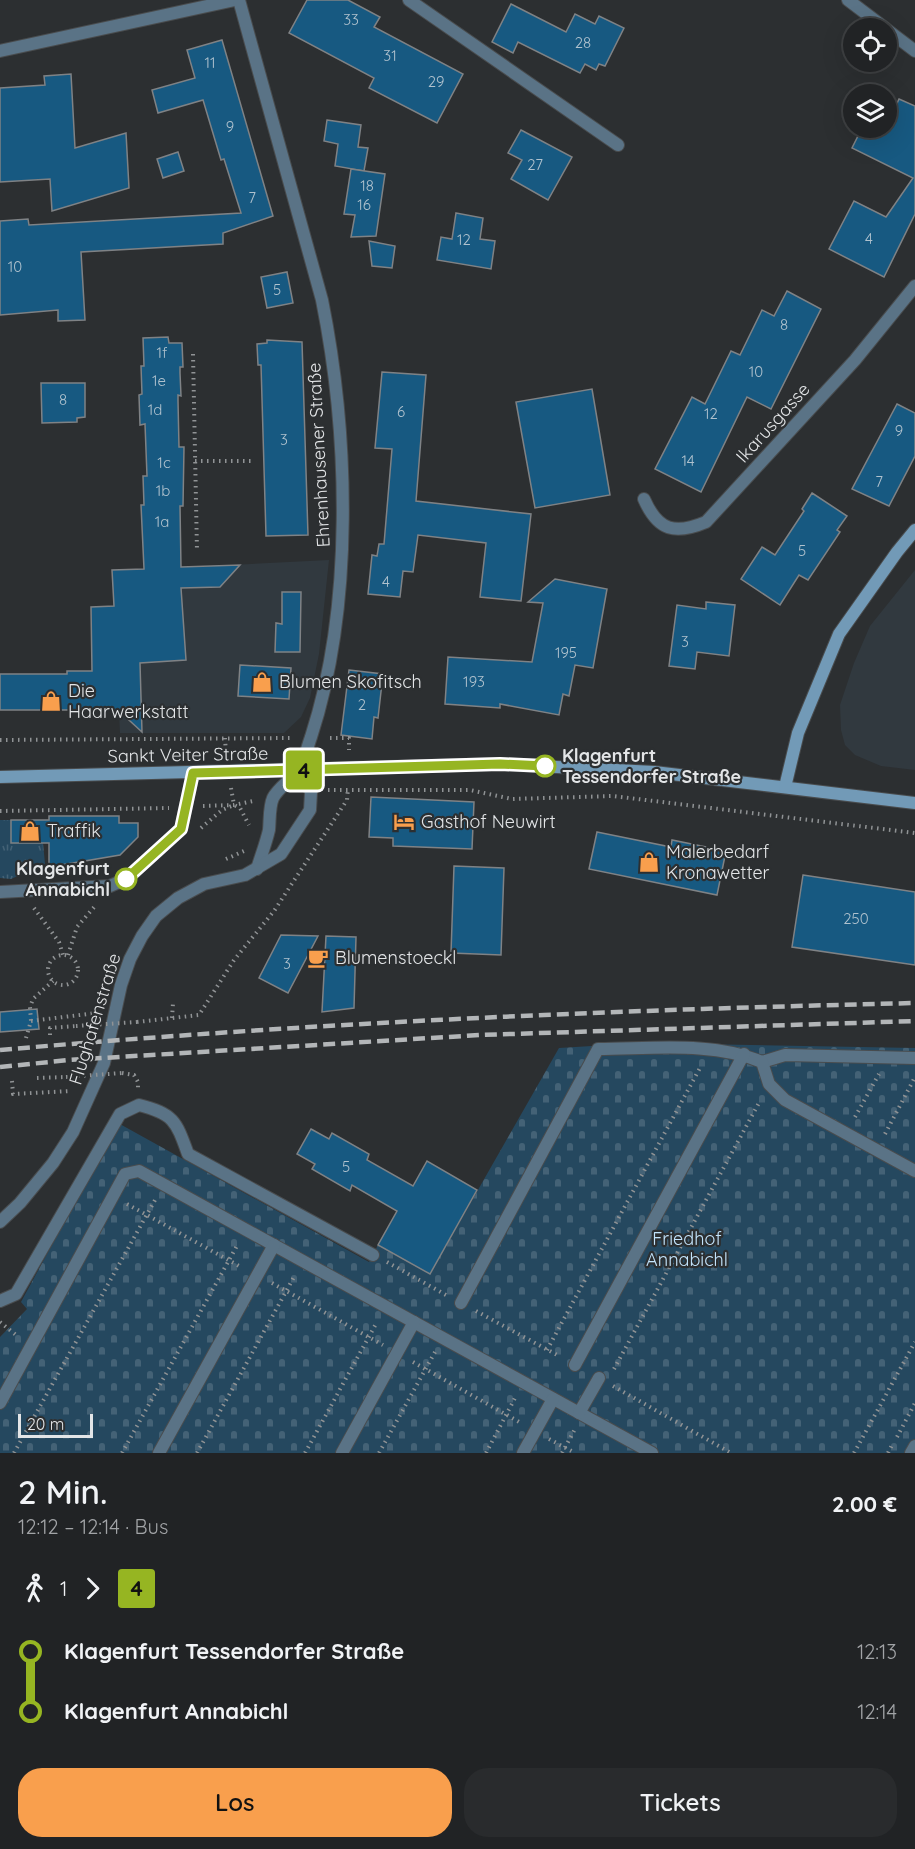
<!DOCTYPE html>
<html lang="de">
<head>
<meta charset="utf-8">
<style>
	:root { --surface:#212325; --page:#292b2d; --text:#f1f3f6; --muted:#a2a4a7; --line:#3e4042; --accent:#f99f4d }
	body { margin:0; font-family:Quicksand,sans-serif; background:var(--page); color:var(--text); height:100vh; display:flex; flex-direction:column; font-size:22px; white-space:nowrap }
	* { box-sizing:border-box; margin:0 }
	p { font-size:20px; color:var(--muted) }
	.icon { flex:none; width:33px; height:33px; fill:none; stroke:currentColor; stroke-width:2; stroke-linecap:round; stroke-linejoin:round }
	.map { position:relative; height:1453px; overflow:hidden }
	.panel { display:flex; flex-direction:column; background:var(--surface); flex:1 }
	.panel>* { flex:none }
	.badge { padding:0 12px; border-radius:4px; font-size:21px; line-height:39px }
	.controls { position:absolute; left:843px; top:18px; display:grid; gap:12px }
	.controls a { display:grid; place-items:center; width:54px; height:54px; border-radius:50%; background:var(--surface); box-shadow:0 6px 24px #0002,0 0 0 2px var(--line); font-size:30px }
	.scale { position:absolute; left:18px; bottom:15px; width:75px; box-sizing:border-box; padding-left:6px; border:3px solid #e3e5e7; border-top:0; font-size:16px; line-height:21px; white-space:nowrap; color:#e3e5e7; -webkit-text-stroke:4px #2c2f31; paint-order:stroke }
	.map>.badge { position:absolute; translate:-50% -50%; box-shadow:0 0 0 3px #fff }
	.legs { display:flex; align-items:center; gap:9px; height:66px; padding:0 18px; font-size:20px }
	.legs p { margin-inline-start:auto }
	.overview { display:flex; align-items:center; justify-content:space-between; height:102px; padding:0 18px }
	h1 { font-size:33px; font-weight:600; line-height:45px }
	.cta { display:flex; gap:12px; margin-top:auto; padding:12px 18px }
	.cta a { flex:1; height:69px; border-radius:24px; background:var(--accent); color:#111; font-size:24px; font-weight:600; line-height:69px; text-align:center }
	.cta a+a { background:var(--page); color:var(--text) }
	ul { padding:0 18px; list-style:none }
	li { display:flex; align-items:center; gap:21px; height:60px; font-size:22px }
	li i { display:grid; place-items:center; width:9px; height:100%; margin:0 8px; background:currentColor }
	li i::after { content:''; width:15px; height:15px; margin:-8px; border:4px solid; border-radius:50%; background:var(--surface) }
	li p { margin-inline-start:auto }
	li:first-child i { background:linear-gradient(#0000 50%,currentColor 0) }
	li:last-child i { background:linear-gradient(currentColor 50%,#0000 0) }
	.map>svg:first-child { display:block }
	.built { fill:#31393f }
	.grass { fill:url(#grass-tufts) }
	.cemetery { fill:url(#cemetery-stones) }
	.building { fill:#175981; stroke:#7f8285; stroke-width:1.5 }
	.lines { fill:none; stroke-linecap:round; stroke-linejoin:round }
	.service-casing { stroke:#494c4e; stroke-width:14 }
	.minor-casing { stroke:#494c4e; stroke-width:14 }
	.tertiary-casing { stroke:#494c4e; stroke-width:14 }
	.secondary-casing { stroke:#494c4e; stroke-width:14 }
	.path { stroke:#909395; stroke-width:4; stroke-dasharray:1.5 4.5; stroke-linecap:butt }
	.service { stroke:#5a7386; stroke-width:12 }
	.minor { stroke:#5a7386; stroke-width:12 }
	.tertiary { stroke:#5a7386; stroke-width:12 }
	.secondary { stroke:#729ab7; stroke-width:12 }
	.rail { stroke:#b3b6b8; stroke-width:4.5; stroke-dasharray:12 6; stroke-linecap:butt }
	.path-bridge { stroke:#909395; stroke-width:4; stroke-dasharray:1.5 4.5; stroke-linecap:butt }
	.line-1-casing { stroke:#fff; stroke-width:14 }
	.line-1 { stroke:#96b522; stroke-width:9 }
	.stop-1-dot { fill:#fff; stroke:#96b522; stroke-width:3 }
	.labels { text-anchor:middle; stroke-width:4.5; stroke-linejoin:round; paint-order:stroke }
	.number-label { font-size:15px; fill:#b0c2ce }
	.street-label { font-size:18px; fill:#e3e5e7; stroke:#2c2f31 }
	.poi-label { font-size:18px; fill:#e3e5e7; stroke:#2c2f31; text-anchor:start }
	.stop-label { font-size:18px; font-weight:bold; fill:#e3e5e7; stroke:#2c2f31; text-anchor:start }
	.park-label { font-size:18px; fill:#c3e4fc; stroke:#2c2f31 }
</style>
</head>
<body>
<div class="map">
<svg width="915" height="1453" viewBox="0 0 915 1453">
	<defs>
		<pattern id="grass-tufts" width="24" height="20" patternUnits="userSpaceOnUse" patternTransform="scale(1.5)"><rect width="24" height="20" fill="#25485f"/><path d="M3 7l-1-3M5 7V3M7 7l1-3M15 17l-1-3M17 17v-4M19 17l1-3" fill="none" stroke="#446276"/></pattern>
		<pattern id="cemetery-stones" width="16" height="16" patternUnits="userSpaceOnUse" patternTransform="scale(1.5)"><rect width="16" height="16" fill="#25485f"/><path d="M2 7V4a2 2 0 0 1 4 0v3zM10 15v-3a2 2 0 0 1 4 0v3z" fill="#446276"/></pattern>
	</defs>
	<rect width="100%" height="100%" fill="#2c2f31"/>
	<g class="built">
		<path d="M329,560L319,654L310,698L301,717L284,733H120L112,571Z"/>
		<path d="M915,570V770L881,766L855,755L845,745L841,730L840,705L854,663L870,626Z"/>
	</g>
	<path class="grass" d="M0,820H11V843H43L45,864L11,879L0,878Z"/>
	<path class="cemetery" d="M642,1043L915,1048V1453H0V1337L27,1309L21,1302L118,1123L369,1262L378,1245L430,1274L559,1048Z"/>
	<g class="building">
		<path d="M307,0H348L380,17L374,27L463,74L437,123L369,88L374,78L289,33Z"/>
		<path d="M511,4L566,32L575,14L595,24L599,16L624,28L605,66L599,64L596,70L585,64L580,73L518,42L513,53L492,42Z"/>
		<path d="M222,40L273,216L223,233V244L81,252L85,320L58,321V310L0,315V221L28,219L29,225L241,213L224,159L221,160L203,100L158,113L152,90L195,78L187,50Z"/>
		<path d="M71,74L75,148L126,133L129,188L52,211L50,179L0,182V88L45,85L44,76Z"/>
		<path d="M899,99L915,106V214L884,277L829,249L854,201L886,217L913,178L852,148L862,128H886Z"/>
		<path d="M327,120L361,125L358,147L368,148L364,171L335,166L338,144L324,141Z"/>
		<path d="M521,130L572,157L548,200L511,179L522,160L508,153Z"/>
		<path d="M178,152L184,171L163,178L157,159Z"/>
		<path d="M351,169L385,174L376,236L351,237L355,215L344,214Z"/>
		<path d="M456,213L483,218L480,239L495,241L491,269L437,260L441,237L452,239Z"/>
		<path d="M369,241L395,246L392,268L372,266Z"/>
		<path d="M287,272L293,303L267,308L261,277Z"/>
		<path d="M787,291L821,309L771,409L747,397L701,492L655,469L692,397L705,404L731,351L740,355L762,310L774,316Z"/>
		<path d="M168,337L169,343H182L183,367H180V373L181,396L178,395V401L179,447H184L183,506H180L181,567L240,565L220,587L181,588L186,660L140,663L142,732L118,710H0V674H67V671H92L91,607L114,606L112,570L144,569L141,505H144L143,476H147L145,424L140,425L139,395L142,394L141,366H144L143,338Z"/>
		<path d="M267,340L302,342L308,535L266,536L261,365H258L257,344L267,343Z"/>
		<path d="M382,372L426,375L416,501L531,514L521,601L480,597L486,543L418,535L413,572L403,571L400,597L368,594L372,555L377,556L379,544H384L392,449L375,448Z"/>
		<path d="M41,383H85V417L77,418V422L42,423Z"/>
		<path d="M592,389L610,495L535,508L516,402Z"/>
		<path d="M897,404L915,413V456L889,506L852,489Z"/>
		<path d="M812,493L847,516L837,530L840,532L808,580L799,575L780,605L741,579L762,547L775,555L804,511L802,509Z"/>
		<path d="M555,579L607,589L593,668L575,665L569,696L563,694L559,715L500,704V708L445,704L448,657L532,662L543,603L528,602Z"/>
		<path d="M282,592H301L300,652H275L276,623L282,624Z"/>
		<path d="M706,602L735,605L729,656L697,652L695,669L669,666L677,605L706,609Z"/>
		<path d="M240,665L291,668L289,699L238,696Z"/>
		<path d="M349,670L383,674L378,718L374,717L372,739L341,735Z"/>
		<path d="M371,797L474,802L472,849L393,846V838L369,837Z"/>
		<path d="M49,816H119V823H138V837L120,855L49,867V843H11V820H49Z"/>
		<path d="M597,832L671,847L672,840L726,851L717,895L589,869Z"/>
		<path d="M454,866L504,868L501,955L451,953Z"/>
		<path d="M803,875L915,892V965L792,947Z"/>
		<path d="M281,935L318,936L288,993L259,978Z"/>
		<path d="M326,936L356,937L354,1008L322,1012Z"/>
		<path d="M37,1009L39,1029L0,1032V1012Z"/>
		<path d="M311,1129L329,1139L332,1133L369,1154L367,1160L413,1186L427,1161L477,1190L430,1274L378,1245L397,1211L352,1185L350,1191L312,1169L315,1164L297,1154Z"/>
	</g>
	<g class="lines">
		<g class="service-casing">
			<g id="service">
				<path d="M0,892L110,886L126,879L181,829L193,773"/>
				<path d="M762,1062L785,1055L915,1058"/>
				<path d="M0,1301L16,1294L120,1114L139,1105C174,1114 176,1121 188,1154L373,1255"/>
				<path d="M461,1303L598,1049C650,1049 713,1041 762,1062L769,1084L785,1100L915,1171"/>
				<path d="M575,1365L744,1054"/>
				<path d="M0,1403L125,1174L139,1171L652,1453"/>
				<path d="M579,1413L599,1378"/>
				<path d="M159,1453L274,1245"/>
				<path d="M342,1453L414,1322"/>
				<path d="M523,1453L553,1399"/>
				<path d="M911,1453L915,1446"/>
			</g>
		</g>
		<g class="minor-casing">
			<g id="minor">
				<path d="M409,0L618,145"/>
				<path d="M848,0L885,28"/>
				<path d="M886,29L915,51"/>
				<path d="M0,51L235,0"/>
				<path d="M644,499C658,531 675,535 706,522L855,360L915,286"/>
			</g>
		</g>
		<g class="tertiary-casing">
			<g id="tertiary">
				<path d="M239,0L322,300C349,435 354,605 311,737C307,748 304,762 298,771C291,780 278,788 273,798C269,807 270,820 269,830C266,843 261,856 257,869"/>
				<path d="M0,1222L20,1203L53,1163L73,1132L104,1063L121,985L130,959L142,936L156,916L178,898L204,884L245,875L281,854L310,810L311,792L299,770"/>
			</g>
		</g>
		<g class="secondary-casing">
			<g id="secondary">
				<path d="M0,777L500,764L654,772L915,803"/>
				<path d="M785,787L798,733L839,634L897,552L915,530"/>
			</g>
		</g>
		<g class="path">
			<path d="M193,354L197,551"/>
			<path d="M195,461H254"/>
			<path d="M225,738L226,754"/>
			<path d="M330,738H349V750"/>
			<path d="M0,740L292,738"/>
			<path d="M231,788L234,805"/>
			<path d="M328,790H470L512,799L613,796L915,833"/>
			<path d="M203,806L234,805L253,801"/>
			<path d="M0,811L169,808"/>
			<path d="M201,828L222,810L234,805L240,808L249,825"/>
			<path d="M226,859L244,851"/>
			<path d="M34,908L59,942L63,955"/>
			<path d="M68,955L77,927L95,906"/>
			<circle cx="63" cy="970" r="15"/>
			<path d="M172,1018L173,1003"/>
			<path d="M31,1021L96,1013"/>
			<path d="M137,1022L199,1015L234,960L274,911L347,800L348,788"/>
			<path d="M50,1035V1028L76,1026"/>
			<path d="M26,1038L31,1021L30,1007L33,999L53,981"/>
			<path d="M122,1073L134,1075L138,1082V1089"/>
			<path d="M37,1078L66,1077"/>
			<path d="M12,1081L13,1094L71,1091"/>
			<path d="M855,1117L879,1074"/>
			<path d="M885,1134L915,1077"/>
			<path d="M127,1204L241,1267"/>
			<path d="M387,1262L446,1295"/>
			<path d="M272,1283L383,1345"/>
			<path d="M476,1311L559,1356"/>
			<path d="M0,1322L16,1335"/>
			<path d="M547,1350L701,1066"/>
			<path d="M413,1362L521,1423"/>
			<path d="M614,1369L760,1101"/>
			<path d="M613,1386L731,1453"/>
			<path d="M897,1437L915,1403"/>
			<path d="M549,1439L575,1453"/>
			<path d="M14,1453L155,1200"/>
			<path d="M122,1453L238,1244"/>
			<path d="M197,1453L294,1277"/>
			<path d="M305,1453L377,1322"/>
			<path d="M379,1453L435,1352"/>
			<path d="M486,1453L515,1398"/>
			<path d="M562,1453L575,1429"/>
			<path d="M854,1453L915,1342"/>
			<path d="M888,1453L893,1443"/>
		</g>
		<use href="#service" class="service"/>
		<use href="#minor" class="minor"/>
		<use href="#tertiary" class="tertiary"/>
		<use href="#secondary" class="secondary"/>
		<g class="rail">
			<path d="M0,1050C304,1023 610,1010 915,1003"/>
			<path d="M0,1067L69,1060L480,1035L915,1021"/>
		</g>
		<g class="path-bridge">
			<path d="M76,1026L137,1022"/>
			<path d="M66,1077L122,1073"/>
		</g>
	</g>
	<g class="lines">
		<g class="line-1-casing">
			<path id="line-1" d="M126,879L181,829L193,773L500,764L545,766"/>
		</g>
		<use href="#line-1" class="line-1"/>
	</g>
	<defs>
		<g id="shop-bare" transform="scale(1.62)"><path d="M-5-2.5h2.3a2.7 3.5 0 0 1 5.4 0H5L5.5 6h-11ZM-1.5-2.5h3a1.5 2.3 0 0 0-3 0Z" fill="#f99f4d" stroke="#2c2f31" stroke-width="2.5" paint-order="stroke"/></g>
		<g id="hotel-bare" transform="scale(1.62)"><path d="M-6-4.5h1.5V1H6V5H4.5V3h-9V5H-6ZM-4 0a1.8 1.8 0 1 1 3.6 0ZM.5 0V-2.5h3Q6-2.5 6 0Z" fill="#f99f4d" stroke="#2c2f31" stroke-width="2.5" paint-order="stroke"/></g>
		<g id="cafe-bare" transform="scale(1.62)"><path d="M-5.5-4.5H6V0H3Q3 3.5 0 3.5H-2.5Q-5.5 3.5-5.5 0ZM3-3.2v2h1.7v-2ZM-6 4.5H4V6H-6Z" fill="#f99f4d" stroke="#2c2f31" stroke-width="2.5" paint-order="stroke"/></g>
	</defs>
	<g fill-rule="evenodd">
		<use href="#shop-bare" x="262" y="682"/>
		<use href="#shop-bare" x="51" y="701"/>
		<use href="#hotel-bare" x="404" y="822"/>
		<use href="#shop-bare" x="30" y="831"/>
		<use href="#shop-bare" x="649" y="862"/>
		<use href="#cafe-bare" x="318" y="958"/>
	</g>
	<g class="stop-1-dot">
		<circle cx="545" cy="766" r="10"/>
		<circle cx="126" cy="879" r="10"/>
	</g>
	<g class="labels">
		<g class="number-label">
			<text x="351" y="25">33</text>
			<text x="583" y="48">28</text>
			<text x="390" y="61">31</text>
			<text x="210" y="68">11</text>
			<text x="436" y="87">29</text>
			<text x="230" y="132">9</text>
			<text x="535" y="170">27</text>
			<text x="367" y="191">18</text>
			<text x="252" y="203">7</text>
			<text x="364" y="210">16</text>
			<text x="869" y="244">4</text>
			<text x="464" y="245">12</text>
			<text x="15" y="272">10</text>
			<text x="277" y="295">5</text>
			<text x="784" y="330">8</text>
			<text x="162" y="358">1f</text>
			<text x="756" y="377">10</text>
			<text x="159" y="386">1e</text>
			<text x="63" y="405">8</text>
			<text x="155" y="415">1d</text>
			<text x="401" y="417">6</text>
			<text x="711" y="419">12</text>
			<text x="899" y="436">9</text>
			<text x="284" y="445">3</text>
			<text x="688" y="466">14</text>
			<text x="164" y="468">1c</text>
			<text x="879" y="487">7</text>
			<text x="163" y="496">1b</text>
			<text x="162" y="527">1a</text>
			<text x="802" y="556">5</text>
			<text x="386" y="587">4</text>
			<text x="685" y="647">3</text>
			<text x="566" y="658">195</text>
			<text x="474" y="687">193</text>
			<text x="362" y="710">2</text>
			<text x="856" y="924">250</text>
			<text x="287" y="969">3</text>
			<text x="346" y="1172">5</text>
		</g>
		<g class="street-label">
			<text transform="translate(773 423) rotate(-48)" y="6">Ikarusgasse</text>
			<text transform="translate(319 455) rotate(-93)" y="6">Ehrenhausener Straße</text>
			<text transform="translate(188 755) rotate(-1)" y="6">Sankt Veiter Straße</text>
			<text transform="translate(95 1019) rotate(-73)" y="6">Flughafenstraße</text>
		</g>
		<g class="poi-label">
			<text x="279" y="688">Blumen Skofitsch</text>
			<text x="68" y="697">Die<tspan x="68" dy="21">Haarwerkstatt</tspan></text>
			<text x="421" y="828">Gasthof Neuwirt</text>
			<text x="47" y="837">Traffik</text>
			<text x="666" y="858">Malerbedarf<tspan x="666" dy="21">Kronawetter</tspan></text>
			<text x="335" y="964">Blumenstoeckl</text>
		</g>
		<g class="stop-label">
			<text x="562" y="762">Klagenfurt<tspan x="562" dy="21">Tessendorfer Straße</tspan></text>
			<text x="110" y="875" text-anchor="end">Klagenfurt<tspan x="110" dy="21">Annabichl</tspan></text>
		</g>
		<g class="park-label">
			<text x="687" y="1245">Friedhof<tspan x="687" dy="21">Annabichl</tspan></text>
		</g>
	</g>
</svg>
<div class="controls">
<a><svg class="icon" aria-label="locate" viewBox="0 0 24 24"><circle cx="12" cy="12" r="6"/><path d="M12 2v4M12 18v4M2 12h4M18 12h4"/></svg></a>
<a><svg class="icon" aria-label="layers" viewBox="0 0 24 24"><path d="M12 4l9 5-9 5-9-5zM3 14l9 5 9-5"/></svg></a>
</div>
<div class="scale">20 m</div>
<b class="badge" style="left:304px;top:770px;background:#96b522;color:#111">4</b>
</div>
<section class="panel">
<div class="overview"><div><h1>2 Min.</h1><p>12:12 – 12:14 · Bus</p></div><b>2.00 €</b></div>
<div class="legs"><svg class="icon" aria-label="walk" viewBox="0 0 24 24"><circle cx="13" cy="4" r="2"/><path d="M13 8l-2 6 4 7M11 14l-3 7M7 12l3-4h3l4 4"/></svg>1<svg class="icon" aria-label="forward" viewBox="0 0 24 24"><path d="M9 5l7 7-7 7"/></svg><b class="badge" style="background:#96b522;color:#111">4</b></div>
<ul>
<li><i style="color:#96b522"></i><b>Klagenfurt Tessendorfer Straße</b><p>12:13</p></li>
<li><i style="color:#96b522"></i><b>Klagenfurt Annabichl</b><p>12:14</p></li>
</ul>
<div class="cta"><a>Los</a><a>Tickets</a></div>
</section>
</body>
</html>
